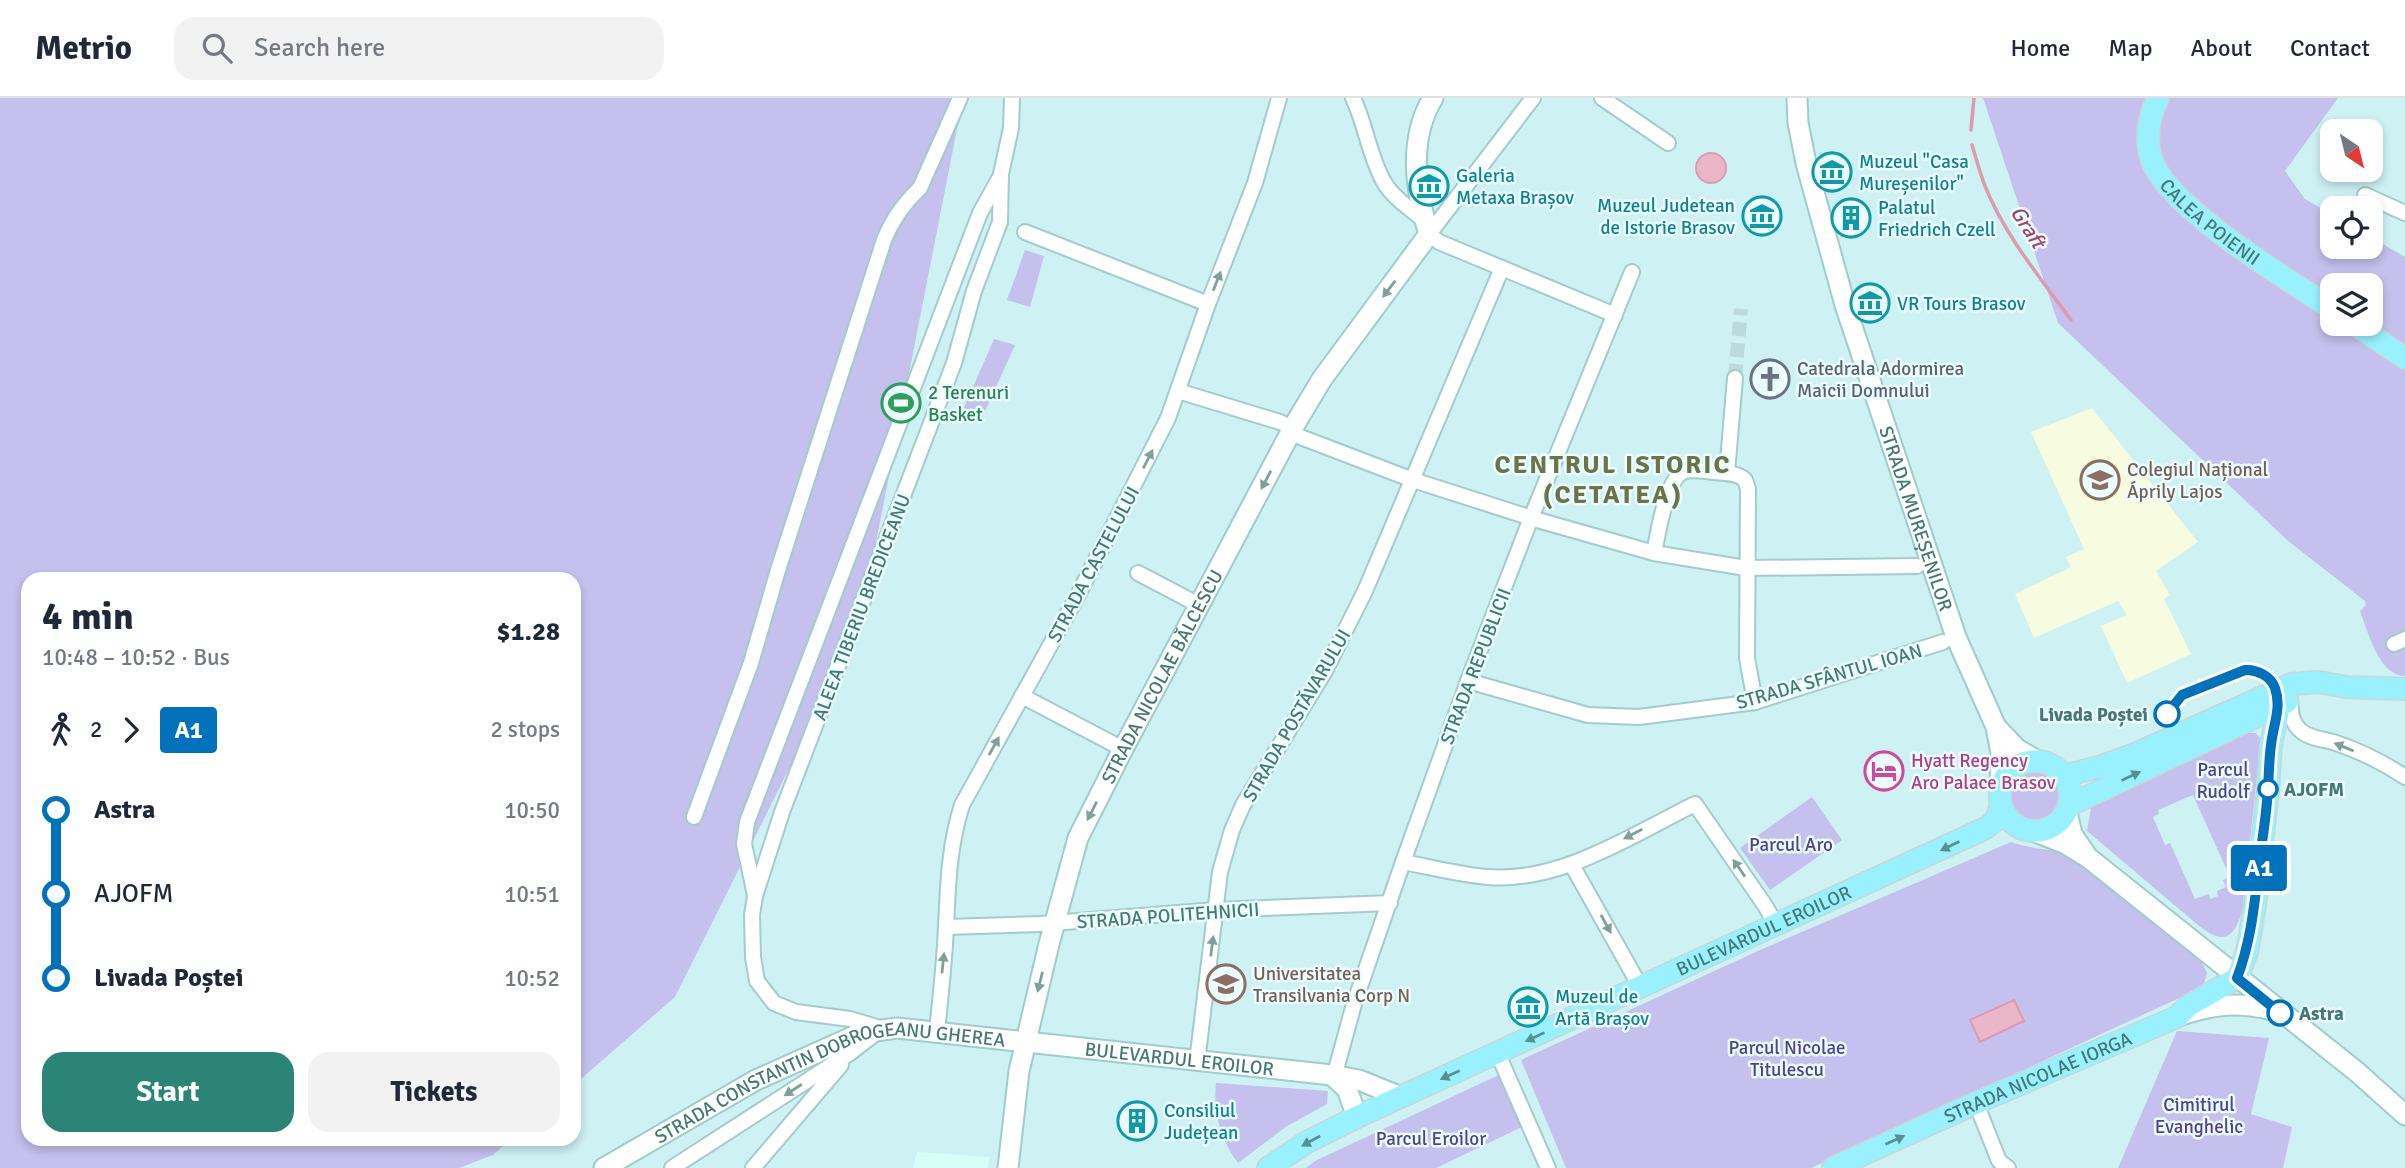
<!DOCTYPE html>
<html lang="en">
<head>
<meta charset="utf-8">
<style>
	:root { --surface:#fff; --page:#f2f2f3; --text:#1f2937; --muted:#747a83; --line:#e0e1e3; --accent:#2c8476 }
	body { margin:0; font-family:Signika,sans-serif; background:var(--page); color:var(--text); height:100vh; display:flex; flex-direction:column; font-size:26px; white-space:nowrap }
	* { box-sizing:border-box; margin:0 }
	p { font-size:23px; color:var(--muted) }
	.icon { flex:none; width:38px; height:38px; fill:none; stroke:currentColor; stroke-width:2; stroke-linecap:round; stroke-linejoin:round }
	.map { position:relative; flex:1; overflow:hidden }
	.details { position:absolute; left:21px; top:474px; width:560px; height:574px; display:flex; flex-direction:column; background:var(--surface); border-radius:21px; box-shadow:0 4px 10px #0003 }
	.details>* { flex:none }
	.badge { padding:0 14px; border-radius:5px; font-size:24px; line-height:46px }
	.needle { width:46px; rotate:145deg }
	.tools { position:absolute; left:2320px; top:21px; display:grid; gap:14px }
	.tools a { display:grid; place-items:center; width:63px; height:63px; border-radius:14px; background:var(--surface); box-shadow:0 4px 10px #0003; font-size:35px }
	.map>.badge { position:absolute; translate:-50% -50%; box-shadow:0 0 0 4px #fff }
	.legs { display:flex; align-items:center; gap:10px; height:77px; padding:0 21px; font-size:23px }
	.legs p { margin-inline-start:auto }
	.head { display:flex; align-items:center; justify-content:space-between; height:119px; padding:0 21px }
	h1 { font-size:38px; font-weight:700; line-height:52px }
	.primary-button { display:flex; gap:14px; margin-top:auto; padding:14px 21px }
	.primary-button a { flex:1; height:80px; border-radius:21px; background:var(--accent); color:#fff; font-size:28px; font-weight:700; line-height:80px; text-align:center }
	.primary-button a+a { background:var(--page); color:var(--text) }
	ul { padding:0 21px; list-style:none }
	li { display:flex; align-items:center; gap:24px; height:84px; font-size:26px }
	li i { display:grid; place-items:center; width:10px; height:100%; margin:0 9px; background:currentColor }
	li i::after { content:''; width:18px; height:18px; margin:-9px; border:5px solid; border-radius:50%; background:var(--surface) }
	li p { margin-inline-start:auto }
	li:first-child i { background:linear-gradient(#0000 50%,currentColor 0) }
	li:last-child i { background:linear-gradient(currentColor 50%,#0000 0) }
	header { display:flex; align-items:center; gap:42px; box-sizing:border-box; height:98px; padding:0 35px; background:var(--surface); border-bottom:2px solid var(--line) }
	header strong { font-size:33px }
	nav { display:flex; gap:38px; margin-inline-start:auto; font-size:24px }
	.search { width:490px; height:63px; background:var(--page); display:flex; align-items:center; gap:18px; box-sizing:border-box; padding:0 24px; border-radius:21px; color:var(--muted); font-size:26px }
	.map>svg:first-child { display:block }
	.residential { fill:#cef1f4; fill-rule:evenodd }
	.commercial { fill:#d6fff7 }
	.education { fill:#f7fbe0 }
	.green { fill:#c5c0ed; fill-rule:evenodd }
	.water { fill:#eab6c8; stroke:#dd9bb1; stroke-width:2 }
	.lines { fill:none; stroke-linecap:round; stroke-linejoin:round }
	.stream { stroke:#dd9bb1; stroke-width:3.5 }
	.street-tunnel { stroke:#bcdadb; stroke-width:14; stroke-dasharray:14 7; stroke-linecap:butt }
	.street-casing { stroke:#a3ccca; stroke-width:18 }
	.secondary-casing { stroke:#9ecdcb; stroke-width:23 }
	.primary-casing { stroke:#c8d7d5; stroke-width:24 }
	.street { stroke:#fff; stroke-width:14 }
	.secondary { stroke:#fff; stroke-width:19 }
	.primary { stroke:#99f1ff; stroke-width:21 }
	.oneway { fill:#7ea19c }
	.oneway2 { fill:#57918e }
	.line-1-casing { stroke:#fff; stroke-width:16 }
	.line-1 { stroke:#0072bc; stroke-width:10 }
	.stop-1-dot { fill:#fff; stroke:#0072bc; stroke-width:3.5 }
	.labels { text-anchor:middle; stroke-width:5; stroke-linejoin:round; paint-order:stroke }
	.culture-label { font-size:19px; fill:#0d838f; stroke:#ebfdff; text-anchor:start }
	.street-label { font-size:19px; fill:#467972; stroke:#ebfdff }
	.worship-label { font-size:19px; fill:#5b616d; stroke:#ebfdff; text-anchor:start }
	.leisure-label { font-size:19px; fill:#27864d; stroke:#ebfdff; text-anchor:start }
	.education-label { font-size:19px; fill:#785e54; stroke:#ebfdff; text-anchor:start }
	.stop-label { font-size:19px; font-weight:bold; fill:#467972; stroke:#ebfdff; text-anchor:start }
	.hotel-label { font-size:19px; fill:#b23c85; stroke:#ebfdff; text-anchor:start }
	.park-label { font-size:19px; fill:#52428d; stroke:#ebfdff }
	.water-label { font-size:21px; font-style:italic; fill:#a54565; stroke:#ebfdff }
	.district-label { font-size:26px; font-weight:bold; letter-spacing:2px; fill:#6c7349; stroke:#ebfdff }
</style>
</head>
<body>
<header>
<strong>Metrio</strong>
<div class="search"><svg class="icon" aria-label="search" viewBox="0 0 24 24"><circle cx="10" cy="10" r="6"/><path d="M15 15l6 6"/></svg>Search here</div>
<nav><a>Home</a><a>Map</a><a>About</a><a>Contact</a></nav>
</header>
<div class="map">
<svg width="2405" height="1070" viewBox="0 0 2405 1070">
	<rect width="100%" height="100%" fill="#e3fbfe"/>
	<g class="residential">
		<path d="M962,0H1983L2058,225L2405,464V1070H459L493,1057L511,1041H574V987L675,899L859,531Z"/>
		<path d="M2338,0H2405V159L2371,139V110H2333V117L2305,101L2284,73ZM2333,33H2371V72H2333Z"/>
	</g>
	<path class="commercial" d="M917,1054L989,1059L988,1070H913Z"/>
	<path class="education" d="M2092,310L2198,444L2156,473L2170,497L2164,501L2191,556L2127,585L2101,528L2127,517L2118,503L2034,540L2015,496L2071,469L2066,459L2084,451L2031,334Z"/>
	<g class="green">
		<path d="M0,0H963L859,531L675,899L574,987V481H28V1041H511L493,1057L459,1070H0Z"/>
		<path d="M1983,0H2338L2285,73L2305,101L2333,117V149H2371V139L2405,159V578C2379,578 2368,534 2360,513L2366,507L2365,503L2287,442L2058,225ZM2333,187H2371V226H2333Z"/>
		<path d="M1025,152L1044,158L1030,209L1007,202Z"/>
		<path d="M994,241L1015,247L980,324L960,319Z"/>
		<path d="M2245,635H2256L2261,642L2242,814C2233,843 2222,846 2198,827L2087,733L2091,710L2098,702ZM2193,697L2230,779L2223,782L2226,789L2217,793L2218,798L2211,801L2208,796L2195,801L2170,745L2165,747L2153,719L2159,716L2158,712Z"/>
		<circle cx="2034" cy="698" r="27"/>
		<path d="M1812,699L1842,742L1770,792L1740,750Z"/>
		<path d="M2011,744C2025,749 2036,750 2050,752C2062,753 2072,758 2083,762L2201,863L2207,875L2204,886L2190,895L1811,1070H1566L1521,962L1760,852Z"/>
		<path d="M2177,933L2269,940L2251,1016L2292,1029L2283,1070H2118Z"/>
		<path d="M1503,975L1524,1028L1436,1070H1306L1315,1063Z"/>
		<path d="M1216,985L1328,993L1327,1006L1287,1028L1238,1065C1220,1041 1213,1014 1216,985Z"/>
	</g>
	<g class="water">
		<circle cx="1711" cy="70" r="15"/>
		<path d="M2014,902L2024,923L1980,944L1970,922Z"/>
	</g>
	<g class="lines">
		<g class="stream">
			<path d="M1971,32L1974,0"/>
			<path d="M1972,47C1976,60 1980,75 1985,88C2004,136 2041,181 2071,222"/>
		</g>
		<path class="street-tunnel" d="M1735,280L1741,211"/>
		<g class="street-casing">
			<g id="street">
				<path d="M1353,0C1366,27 1369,58 1384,84C1393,100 1411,111 1425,123"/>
				<path d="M1533,0L1429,136L1439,144L1615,217"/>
				<path d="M1602,0L1668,45"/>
				<path d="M2365,97L2405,115"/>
				<path d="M1025,134L1208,206"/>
				<path d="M1178,293L1280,324L1293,330"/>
				<path d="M1290,335L1413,382L1541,423L1654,455L1746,470L1917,468"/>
				<path d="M1727,375L1735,280"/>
				<path d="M1654,455C1658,436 1666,379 1685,373C1694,371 1704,373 1713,374C1724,375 1737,374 1745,382L1748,391L1747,560L1755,604"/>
				<path d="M1138,475L1199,507"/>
				<path d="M2394,546L2405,541"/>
				<path d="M1468,583L1588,617L1639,619L1755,604L1943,544"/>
				<path d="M1022,598L1123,651"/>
				<path d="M2290,602C2291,614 2291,624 2300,632C2309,641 2325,641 2336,645C2360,653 2384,665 2405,679"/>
				<path d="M694,719L751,565L778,472L884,142C892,122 904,105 920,90L960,0"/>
				<path d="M1403,764C1431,769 1460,777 1488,779C1560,785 1632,737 1695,706L1766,809L1776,827"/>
				<path d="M1572,767L1641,890"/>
				<path d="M755,797L744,746L747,724L980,115L1000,79"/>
				<path d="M946,829L1040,826L1216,812L1390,805"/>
				<path d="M880,930L850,921L796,914L774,905L757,883L753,859L752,817L755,798L782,714L954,265L974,193L1000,124L1001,76L1011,30L1012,0"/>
				<path d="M937,933C940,905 943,875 945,847C948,798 947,754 962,707L1079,495L1168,320L1208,206L1255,85L1279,0"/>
				<path d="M1498,956L1548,1070"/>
				<path d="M1197,964L1220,774L1232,732L1243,707L1325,573L1365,493L1502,170"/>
				<path d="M1337,968L1354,906L1403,764L1468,583L1531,420L1632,174"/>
				<path d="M1976,1005L1999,1063L2008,1070"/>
				<path d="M672,1070L850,955L876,935"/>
				<path d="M753,1070L841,967"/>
			</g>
		</g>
		<g class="secondary-casing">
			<g id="secondary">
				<path id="s1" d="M1797,0L1798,25L1806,65L1845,207L1956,539L1996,629L2001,655L2000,692"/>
				<path d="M1997,630L2017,651L2036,662"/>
				<path d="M2067,714L2072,736L2085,755"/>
				<path d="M2033,733L2066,746L2090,761L2357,974L2405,1017"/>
				<path d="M2181,917C2212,907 2240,903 2271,912"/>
				<path d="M1332,977L1347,991L1357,1019"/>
				<path id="s2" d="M604,1070L756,982L861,935L897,930L1332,977L1359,982L1401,999"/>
				<path id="s3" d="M1008,1070L1019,973L1049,846L1078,740L1123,651L1295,326L1322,281L1429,136C1415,92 1408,41 1433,0"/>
			</g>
		</g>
		<g class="primary-casing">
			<g id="primary">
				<path id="s4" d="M2158,0C2149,18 2146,38 2150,57C2162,107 2290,183 2333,211"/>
				<path d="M2354,226L2405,260"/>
				<circle cx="2035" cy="698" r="35"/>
				<path d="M2064,678L2102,668L2135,656L2292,586L2319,584L2346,589L2405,591"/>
				<path d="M2070,707L2287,604"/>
				<path id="s5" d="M1268,1070L1307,1044L1357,1019L1986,730L1996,722L2001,707"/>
				<path id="s6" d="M1833,1070L1976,1005L2177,919L2188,908L2237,880L2247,854L2255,807L2268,692L2271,647L2278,614L2276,592"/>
			</g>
		</g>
		<use href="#street" class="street"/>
		<use href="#secondary" class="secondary"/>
		<use href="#primary" class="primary"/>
	</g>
	<defs><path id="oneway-solid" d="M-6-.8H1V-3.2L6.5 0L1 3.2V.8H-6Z" transform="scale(1.75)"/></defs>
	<g class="oneway">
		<use href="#oneway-solid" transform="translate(1217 183) rotate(-69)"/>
		<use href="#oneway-solid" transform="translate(1389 191) rotate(127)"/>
		<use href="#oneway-solid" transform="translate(1148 361) rotate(-63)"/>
		<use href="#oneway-solid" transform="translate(1266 382) rotate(118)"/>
		<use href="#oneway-solid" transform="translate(994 648) rotate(-61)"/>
		<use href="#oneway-solid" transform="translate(2344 649) rotate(-158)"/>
		<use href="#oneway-solid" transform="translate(1092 713) rotate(117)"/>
		<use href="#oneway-solid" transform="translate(1633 736) rotate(153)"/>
		<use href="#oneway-solid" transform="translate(1739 770) rotate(-125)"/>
		<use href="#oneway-solid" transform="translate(1606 826) rotate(61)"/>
		<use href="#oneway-solid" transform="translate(1212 848) rotate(-83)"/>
		<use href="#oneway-solid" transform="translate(943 865) rotate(-84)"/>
		<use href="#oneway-solid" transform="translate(1040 884) rotate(104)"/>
		<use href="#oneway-solid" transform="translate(793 992) rotate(147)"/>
	</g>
	<g class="oneway2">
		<use href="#oneway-solid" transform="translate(2131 678) rotate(-25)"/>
		<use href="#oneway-solid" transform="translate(1950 748) rotate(154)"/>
		<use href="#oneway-solid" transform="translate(1535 939) rotate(155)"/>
		<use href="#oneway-solid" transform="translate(1450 977) rotate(156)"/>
		<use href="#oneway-solid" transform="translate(1895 1042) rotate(-24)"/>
		<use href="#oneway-solid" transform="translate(1311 1043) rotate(151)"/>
	</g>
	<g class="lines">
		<g class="line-1-casing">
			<path id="line-1" d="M2167,616L2182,597L2245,572C2256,571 2271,578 2275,590C2282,610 2273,627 2271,647C2269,661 2269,676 2268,690C2267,713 2263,736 2260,759C2255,800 2252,841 2237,880L2280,915"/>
		</g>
		<use href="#line-1" class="line-1"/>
	</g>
	<defs>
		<g id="museum-ring" transform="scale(2.0125)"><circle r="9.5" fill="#ebfdff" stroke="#0f9aa8" stroke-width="1.5"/><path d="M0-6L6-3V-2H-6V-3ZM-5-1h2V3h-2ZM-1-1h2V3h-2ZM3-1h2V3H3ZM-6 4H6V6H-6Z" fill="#0f9aa8"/></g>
		<g id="building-ring" transform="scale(2.0125)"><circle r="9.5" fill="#ebfdff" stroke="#0f9aa8" stroke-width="1.5"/><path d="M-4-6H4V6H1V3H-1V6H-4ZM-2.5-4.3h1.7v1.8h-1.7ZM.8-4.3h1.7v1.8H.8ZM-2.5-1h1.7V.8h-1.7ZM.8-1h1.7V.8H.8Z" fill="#0f9aa8"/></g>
		<g id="church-ring" transform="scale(2.0125)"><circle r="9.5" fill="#ebfdff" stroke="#6b7280" stroke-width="1.5"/><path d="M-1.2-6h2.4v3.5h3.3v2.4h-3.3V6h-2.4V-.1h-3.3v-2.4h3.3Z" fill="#6b7280"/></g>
		<g id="stadium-ring" transform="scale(2.0125)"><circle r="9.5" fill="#ebfdff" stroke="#2e9e5b" stroke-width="1.5"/><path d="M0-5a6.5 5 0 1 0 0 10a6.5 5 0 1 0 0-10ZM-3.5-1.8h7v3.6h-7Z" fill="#2e9e5b"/></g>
		<g id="university-ring" transform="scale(2.0125)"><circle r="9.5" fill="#ebfdff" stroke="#8d6e63" stroke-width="1.5"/><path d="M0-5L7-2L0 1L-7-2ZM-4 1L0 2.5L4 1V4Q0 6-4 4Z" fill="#8d6e63"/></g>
		<g id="hotel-ring" transform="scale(2.0125)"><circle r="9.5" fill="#ebfdff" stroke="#d1479c" stroke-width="1.5"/><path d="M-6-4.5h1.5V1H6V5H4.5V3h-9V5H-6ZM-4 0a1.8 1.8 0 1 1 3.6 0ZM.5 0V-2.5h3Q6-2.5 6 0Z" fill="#d1479c"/></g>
	</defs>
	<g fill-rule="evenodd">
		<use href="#museum-ring" x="1832" y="74"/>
		<use href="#museum-ring" x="1429" y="88"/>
		<use href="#museum-ring" x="1762" y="118"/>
		<use href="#building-ring" x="1851" y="120"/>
		<use href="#museum-ring" x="1870" y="205"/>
		<use href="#church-ring" x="1770" y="281"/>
		<use href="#stadium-ring" x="901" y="305"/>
		<use href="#university-ring" x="2100" y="382"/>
		<use href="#hotel-ring" x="1884" y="673"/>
		<use href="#university-ring" x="1226" y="886"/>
		<use href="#museum-ring" x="1528" y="909"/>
		<use href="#building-ring" x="1137" y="1023"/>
	</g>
	<g class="stop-1-dot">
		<circle cx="2167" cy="616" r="12"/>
		<circle cx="2268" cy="691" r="9"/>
		<circle cx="2280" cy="915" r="12"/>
	</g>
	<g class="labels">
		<g class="culture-label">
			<text x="1859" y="70">Muzeul "Casa<tspan x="1859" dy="22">Mureșenilor"</tspan></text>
			<text x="1456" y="84">Galeria<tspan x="1456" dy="22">Metaxa Brașov</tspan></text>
			<text x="1735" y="114" text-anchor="end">Muzeul Judetean<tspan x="1735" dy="22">de Istorie Brasov</tspan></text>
			<text x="1878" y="116">Palatul<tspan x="1878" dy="22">Friedrich Czell</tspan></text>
			<text x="1897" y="212">VR Tours Brasov</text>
			<text x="1555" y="905">Muzeul de<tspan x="1555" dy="22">Artă Brașov</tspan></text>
			<text x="1164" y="1019">Consiliul<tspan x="1164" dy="22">Județean</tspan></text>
		</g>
		<g class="street-label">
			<text dy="7" stroke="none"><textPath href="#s4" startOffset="150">CALEA POIENII</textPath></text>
			<text dy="7" stroke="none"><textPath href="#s1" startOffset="438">STRADA MUREȘENILOR</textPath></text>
			<text transform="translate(1093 466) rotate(-62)" y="7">STRADA CASTELULUI</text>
			<text transform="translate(861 509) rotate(-69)" y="7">ALEEA TIBERIU BREDICEANU</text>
			<text transform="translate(1475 568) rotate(-69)" y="7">STRADA REPUBLICII</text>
			<text transform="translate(1829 578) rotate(-16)" y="7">STRADA SFÂNTUL IOAN</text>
			<text dy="7" stroke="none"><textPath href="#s3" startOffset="520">STRADA NICOLAE BĂLCESCU</textPath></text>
			<text transform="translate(1296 617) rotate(-60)" y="7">STRADA POSTĂVARULUI</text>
			<text transform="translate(1168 817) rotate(-4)" y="7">STRADA POLITEHNICII</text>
			<text dy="7" stroke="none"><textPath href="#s5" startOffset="550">BULEVARDUL EROILOR</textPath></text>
			<text dy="7" stroke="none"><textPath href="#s2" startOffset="611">BULEVARDUL EROILOR</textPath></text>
			<text dy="7" stroke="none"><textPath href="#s6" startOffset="224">STRADA NICOLAE IORGA</textPath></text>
			<text dy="7" stroke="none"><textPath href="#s2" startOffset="248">STRADA CONSTANTIN DOBROGEANU GHEREA</textPath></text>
		</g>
		<g class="worship-label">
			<text x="1797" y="277">Catedrala Adormirea<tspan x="1797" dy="22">Maicii Domnului</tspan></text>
		</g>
		<g class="leisure-label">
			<text x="928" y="301">2 Terenuri<tspan x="928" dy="22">Basket</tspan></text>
		</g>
		<g class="education-label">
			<text x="2127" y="378">Colegiul Național<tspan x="2127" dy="22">Áprily Lajos</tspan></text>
			<text x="1253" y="882">Universitatea<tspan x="1253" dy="22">Transilvania Corp N</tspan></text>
		</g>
		<g class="stop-label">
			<text x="2148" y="623" text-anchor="end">Livada Poștei</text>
			<text x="2284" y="698">AJOFM</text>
			<text x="2299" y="922">Astra</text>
		</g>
		<g class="hotel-label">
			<text x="1911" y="669">Hyatt Regency<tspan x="1911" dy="22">Aro Palace Brasov</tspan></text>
		</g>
		<g class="park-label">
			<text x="2223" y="678">Parcul<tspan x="2223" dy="22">Rudolf</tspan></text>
			<text x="1791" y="753">Parcul Aro</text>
			<text x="1787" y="956">Parcul Nicolae<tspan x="1787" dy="22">Titulescu</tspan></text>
			<text x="2199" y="1013">Cimitirul<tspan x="2199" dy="22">Evanghelic</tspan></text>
			<text x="1431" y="1047">Parcul Eroilor</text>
		</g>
		<g class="water-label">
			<text transform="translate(2028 129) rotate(57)" y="7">Graft</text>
		</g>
		<g class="district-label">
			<text x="1613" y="375">CENTRUL ISTORIC<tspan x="1613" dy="30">(CETATEA)</tspan></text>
		</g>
	</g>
</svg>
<div class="tools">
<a><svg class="needle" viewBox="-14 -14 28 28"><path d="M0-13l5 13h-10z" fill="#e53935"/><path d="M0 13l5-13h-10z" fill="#747a83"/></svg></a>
<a><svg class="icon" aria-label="locate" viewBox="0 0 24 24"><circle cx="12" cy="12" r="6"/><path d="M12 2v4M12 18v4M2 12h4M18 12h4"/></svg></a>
<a><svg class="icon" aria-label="layers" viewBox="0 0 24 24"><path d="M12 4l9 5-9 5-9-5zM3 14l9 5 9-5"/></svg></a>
</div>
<b class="badge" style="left:2259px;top:770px;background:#0072bc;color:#fff">A1</b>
<section class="details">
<div class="head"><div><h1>4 min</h1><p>10:48 – 10:52 · Bus</p></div><b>$1.28</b></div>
<div class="legs"><svg class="icon" aria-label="walk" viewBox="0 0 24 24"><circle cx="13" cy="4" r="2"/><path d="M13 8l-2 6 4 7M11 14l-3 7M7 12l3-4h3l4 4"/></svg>2<svg class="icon" aria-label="forward" viewBox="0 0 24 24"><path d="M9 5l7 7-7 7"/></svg><b class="badge" style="background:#0072bc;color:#fff">A1</b><p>2 stops</p></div>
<ul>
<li><i style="color:#0072bc"></i><b>Astra</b><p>10:50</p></li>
<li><i style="color:#0072bc"></i><span>AJOFM</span><p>10:51</p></li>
<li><i style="color:#0072bc"></i><b>Livada Poștei</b><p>10:52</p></li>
</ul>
<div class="primary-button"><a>Start</a><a>Tickets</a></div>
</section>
</div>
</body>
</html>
